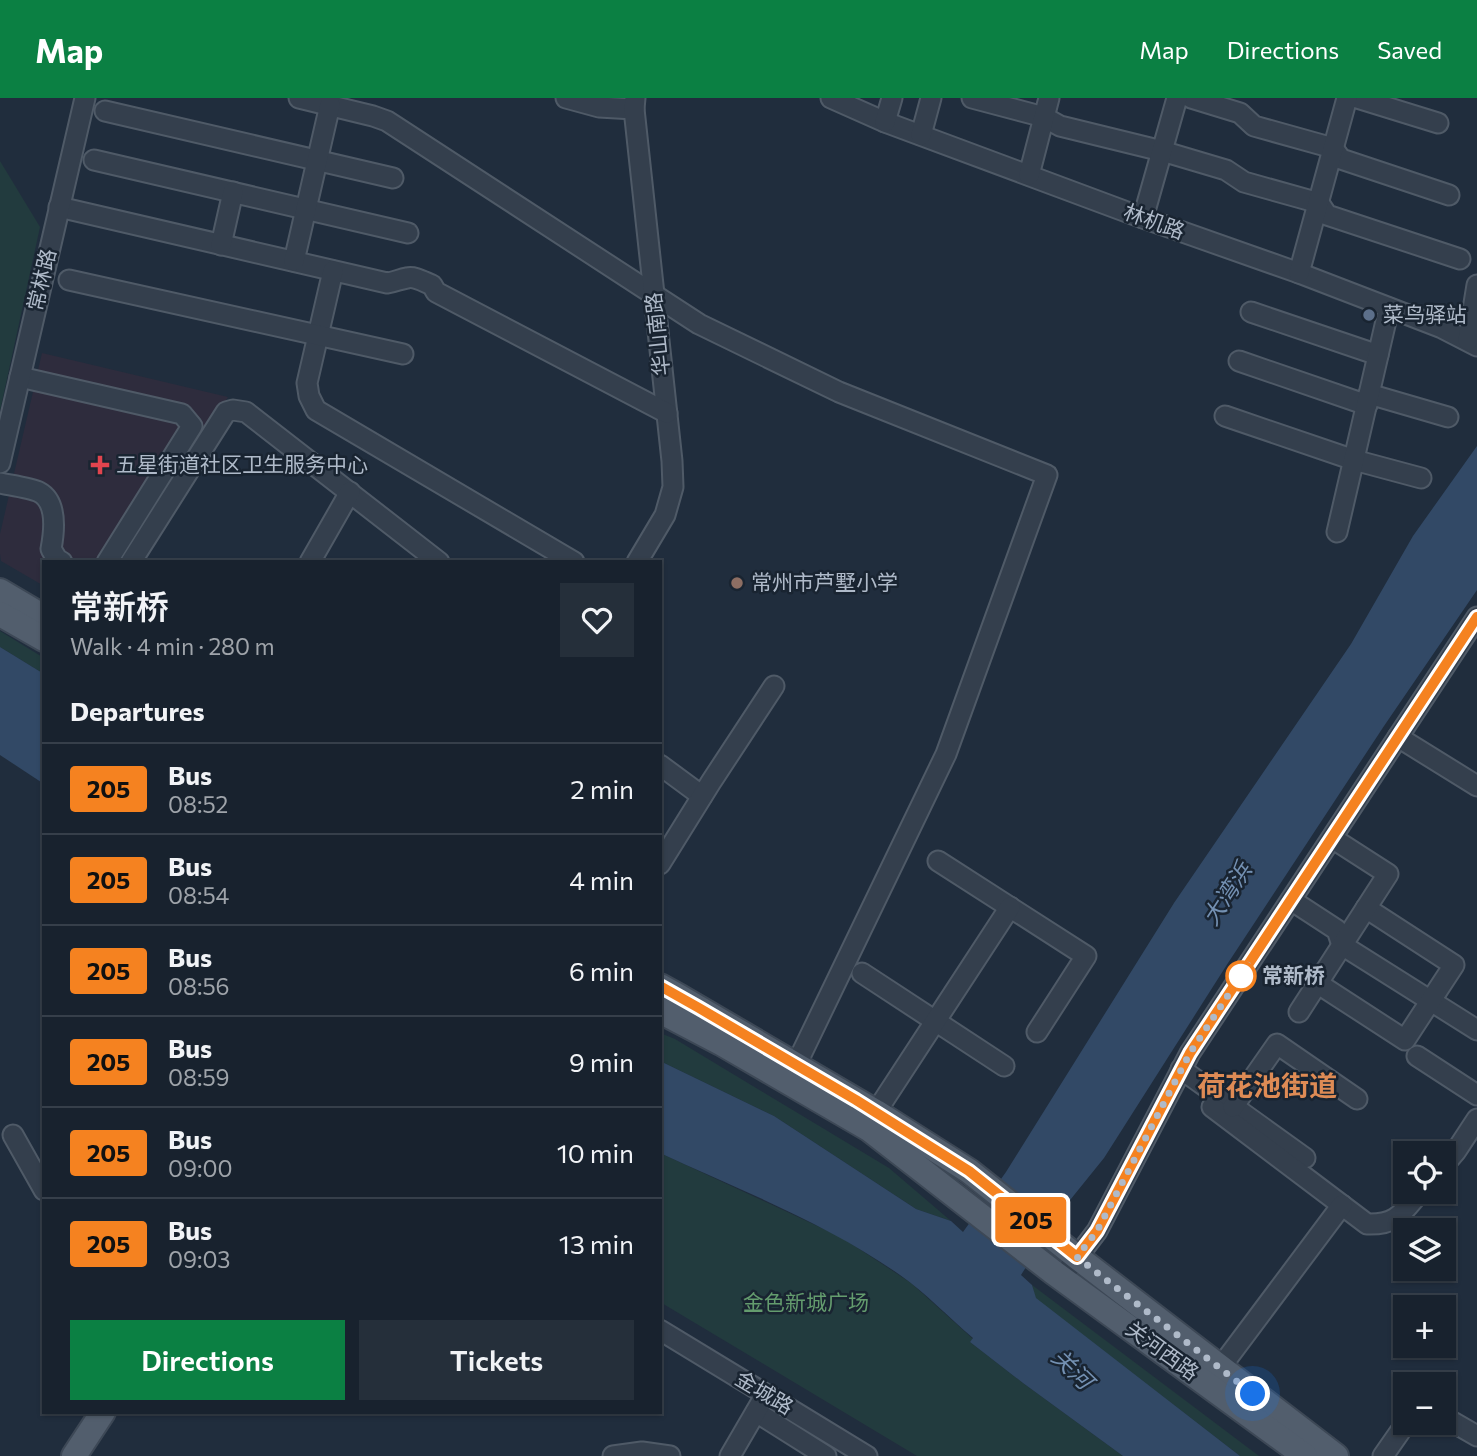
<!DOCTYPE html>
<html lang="en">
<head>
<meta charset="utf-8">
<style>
	:root { --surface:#18222e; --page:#252f3a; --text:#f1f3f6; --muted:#9fa4aa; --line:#363f4a; --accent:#0b8043 }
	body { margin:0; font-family:Commissioner,"Noto Sans SC",sans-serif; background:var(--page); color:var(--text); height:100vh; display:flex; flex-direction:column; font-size:26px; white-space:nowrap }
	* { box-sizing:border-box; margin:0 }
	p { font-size:23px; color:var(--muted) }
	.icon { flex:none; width:38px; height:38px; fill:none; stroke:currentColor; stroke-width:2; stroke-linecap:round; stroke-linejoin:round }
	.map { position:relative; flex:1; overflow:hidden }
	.details { position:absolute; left:42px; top:462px; width:620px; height:854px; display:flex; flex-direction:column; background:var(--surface); border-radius:0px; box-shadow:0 2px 5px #0004,0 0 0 2px var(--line) }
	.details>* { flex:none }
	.badge { padding:0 14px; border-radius:5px; font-size:24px; line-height:46px }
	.fabs { position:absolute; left:1393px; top:1043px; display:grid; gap:14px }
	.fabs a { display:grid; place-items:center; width:63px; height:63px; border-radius:0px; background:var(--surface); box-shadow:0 2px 5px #0004,0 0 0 2px var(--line); font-size:35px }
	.you { position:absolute; width:35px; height:35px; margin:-18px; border:5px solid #fff; border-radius:50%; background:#1a73e8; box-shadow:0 0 0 10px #1a73e833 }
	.map>.badge { position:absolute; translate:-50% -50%; box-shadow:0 0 0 4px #fff }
	h2 { padding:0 28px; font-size:26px; line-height:63px }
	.round { display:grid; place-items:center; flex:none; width:74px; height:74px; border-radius:0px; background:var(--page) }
	.headline { display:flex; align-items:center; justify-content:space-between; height:119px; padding:0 28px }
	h1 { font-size:33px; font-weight:600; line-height:52px }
	.cta { display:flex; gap:14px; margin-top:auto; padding:14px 28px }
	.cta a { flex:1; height:80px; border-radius:0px; background:var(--accent); color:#fff; font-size:28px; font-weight:600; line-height:80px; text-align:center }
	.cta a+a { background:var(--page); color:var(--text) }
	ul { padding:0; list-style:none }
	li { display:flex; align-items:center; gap:21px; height:91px; padding:0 28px; border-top:2px solid var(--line) }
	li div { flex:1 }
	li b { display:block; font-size:26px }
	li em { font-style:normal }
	li .badge { min-width:77px; font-weight:700; text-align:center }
	header { display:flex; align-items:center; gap:42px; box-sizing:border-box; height:98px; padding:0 35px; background:var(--accent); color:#fff }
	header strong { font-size:33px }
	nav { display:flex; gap:38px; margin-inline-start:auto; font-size:24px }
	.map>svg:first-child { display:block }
	.medical { fill:#2e2c3d }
	.green { fill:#223b3e }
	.water { fill:#324966 }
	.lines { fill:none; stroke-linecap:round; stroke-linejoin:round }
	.minor-casing { stroke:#4f5a67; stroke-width:23 }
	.major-casing { stroke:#3d4856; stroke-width:28 }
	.minor { stroke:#343f4d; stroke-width:19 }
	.major { stroke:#525e6d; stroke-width:24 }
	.line-casing { stroke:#fff; stroke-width:16 }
	.line { stroke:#f58220; stroke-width:10 }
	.walk { stroke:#afbac9; stroke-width:7; stroke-dasharray:0 12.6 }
	.service-dot { fill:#5c6f8a; stroke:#192431; stroke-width:2.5 }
	.health-dot { fill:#e0444e; stroke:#192431; stroke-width:2.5 }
	.education-dot { fill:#8d6e63; stroke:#192431; stroke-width:2.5 }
	.stop-dot { fill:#fff; stroke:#f58220; stroke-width:3.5 }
	.labels { text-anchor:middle; stroke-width:5; stroke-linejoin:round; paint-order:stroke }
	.street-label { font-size:21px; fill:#afbac9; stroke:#192431 }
	.poi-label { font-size:21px; fill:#afbac9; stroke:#192431; text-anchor:start }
	.stop-label { font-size:21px; font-weight:bold; fill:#afbac9; stroke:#192431; text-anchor:start }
	.park-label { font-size:21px; fill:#649c6e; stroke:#192431 }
	.water-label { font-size:23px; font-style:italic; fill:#7491b3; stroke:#192431 }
	.district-label { font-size:28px; font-weight:bold; fill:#de8b55; stroke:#192431 }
</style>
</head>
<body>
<header>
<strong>Map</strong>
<nav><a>Map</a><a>Directions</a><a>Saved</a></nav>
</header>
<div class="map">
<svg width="1477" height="1358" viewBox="0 0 1477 1358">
	<rect width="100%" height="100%" fill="#202d3d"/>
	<path class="medical" d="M42,255L228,299L122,464H44V488L1,463L0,456V436Z"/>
	<g class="green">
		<path d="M0,63L40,129L0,313Z"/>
		<path d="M0,533L44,560V576L0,549Z"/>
		<path d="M660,935L675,941L889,1070L951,1123L916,1111L774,1018L660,963Z"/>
		<path d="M660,1055L841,1139L911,1185L973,1241L970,1244L1023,1285L1123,1358H917L660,1204Z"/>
		<path d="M1032,1187L1259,1358H1240L1035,1200Z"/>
	</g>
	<g class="water">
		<path d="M1477,348V492L1384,628L1228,865L1104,1060L1062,1112L1021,1177L1032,1187L1036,1200L1240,1358H1123L1023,1285L970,1244L973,1240C948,1219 926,1195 900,1177C828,1126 740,1092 660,1055V963L774,1018L916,1111L951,1123L963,1134L1006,1074L1174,805L1351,546L1413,438Z"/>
		<path d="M0,549L44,576V686L0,657Z"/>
	</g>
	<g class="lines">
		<g class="minor-casing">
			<g id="minor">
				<path d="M299,0L373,18L387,23L699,226L839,294L1047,377L946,656L796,967"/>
				<path d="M566,0L599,9L634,11"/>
				<path d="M635,0L634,11L672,363L673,389L665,417L637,464"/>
				<path d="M831,0L885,24L1143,120L1299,175L1442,230L1477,248"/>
				<path d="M972,0L1044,19L1060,28L1162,53L1226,72L1244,84L1319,105L1327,117L1460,161"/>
				<path d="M1191,0L1240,15L1254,28L1333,50L1341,61L1449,97"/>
				<path d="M1357,0L1438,25"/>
				<path d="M105,13L393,80"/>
				<path d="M885,24L892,0"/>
				<path d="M921,37L931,0"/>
				<path d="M94,62L408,135"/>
				<path d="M1029,77L1049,0"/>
				<path d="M59,109L387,185C395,184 400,181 407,180C415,178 424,184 432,187L436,194L667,315"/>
				<path d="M1143,120L1177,0"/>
				<path d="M221,147L233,94"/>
				<path d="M294,163L330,7"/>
				<path d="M333,173L307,285L309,298L316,312L574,464"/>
				<path d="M1299,175L1347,0"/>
				<path d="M69,182L403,256"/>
				<path d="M1251,214L1378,257"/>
				<path d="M1468,242L1477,187"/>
				<path d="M1239,263L1367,307"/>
				<path d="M20,279L182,316L192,328L107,464"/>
				<path d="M1369,296L1448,319"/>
				<path d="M1225,318L1354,362L1421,380"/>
				<path d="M0,365L85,0"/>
				<path d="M0,385C9,387 31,390 39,394C58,404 54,435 51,451L57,461L62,464"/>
				<path d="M1337,434L1389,210"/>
				<path d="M131,464L226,314L233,312L246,314L439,464"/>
				<path d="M310,464L350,394"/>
				<path d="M1398,639L1477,688"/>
				<path d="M660,667L702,698"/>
				<path d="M938,763L1086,858L1037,934"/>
				<path d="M660,766L711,684L774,588"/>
				<path d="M1291,802L1337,832L1342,847L1477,932"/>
				<path d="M862,875L1004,968"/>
				<path d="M1317,885L1405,942L1454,867L1366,810"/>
				<path d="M1299,914L1388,776L1332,740"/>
				<path d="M1417,958L1477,997"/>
				<path d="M1181,971L1305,1060"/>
				<path d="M1212,1009L1367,1126C1397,1127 1402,1115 1420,1094"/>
				<path d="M1233,1009L1277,946L1357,1001"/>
				<path d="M876,1014L1010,809"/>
				<path d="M13,1037L44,1092"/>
				<path d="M1444,1067L1456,1053L1477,1021"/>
				<path d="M1069,1170L1097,1133L1190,955L1477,519"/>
				<path d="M660,1232L867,1358"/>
				<path d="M1220,1270L1342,1107"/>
				<path d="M756,1314L826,1358"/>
				<path d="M1444,1319L1477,1338"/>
				<path d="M613,1358L642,1354L670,1358"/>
				<path d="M730,1358L762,1303"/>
				<path d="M1383,1358L1406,1325"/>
			</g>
		</g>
		<g class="major-casing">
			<g id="major">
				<path d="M0,493L44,519"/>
				<path d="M0,516L44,541"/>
				<path d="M660,888L680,899L876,1014L969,1073L1077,1159L1336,1358"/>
				<path d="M660,913L721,945L869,1031L1053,1174L1305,1358"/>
				<path d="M74,1358L103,1314"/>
			</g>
		</g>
		<use href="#minor" class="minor"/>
		<use href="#major" class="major"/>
	</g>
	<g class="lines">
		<g class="line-casing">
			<path id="line" d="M660,888L699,910L856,1002L969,1073L1077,1159L1097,1133L1190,955L1477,519"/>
		</g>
		<use href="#line" class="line"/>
		<path class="walk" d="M1241,878L1248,867L1190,955L1097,1133L1077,1159L1253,1296"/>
	</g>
	<circle class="service-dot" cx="1369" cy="217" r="7"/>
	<path class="health-dot" d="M96.5 356.5h7v7h7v7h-7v7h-7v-7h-7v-7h7z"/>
	<circle class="education-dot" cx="737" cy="485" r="7"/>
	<circle class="stop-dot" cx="1241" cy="878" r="14"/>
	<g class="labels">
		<g class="street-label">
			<text transform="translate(1154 124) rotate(20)" y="7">林机路</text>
			<text transform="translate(42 182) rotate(-77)" y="7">常林路</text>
			<text transform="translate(658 236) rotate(-96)" y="7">华山南路</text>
			<text transform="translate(1162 1253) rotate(36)" y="7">关河西路</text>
			<text transform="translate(764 1295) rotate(31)" y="7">金城路</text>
		</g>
		<g class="poi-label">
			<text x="1383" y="224">菜鸟驿站</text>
			<text x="116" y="374">五星街道社区卫生服务中心</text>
			<text x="751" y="492">常州市芦墅小学</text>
		</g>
		<g class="stop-label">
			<text x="1262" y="885">常新桥</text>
		</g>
		<g class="park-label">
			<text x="806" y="1212">金色新城广场</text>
		</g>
		<g class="water-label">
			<text transform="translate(1227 796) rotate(-57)" y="8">大湾浜</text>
			<text transform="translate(1072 1271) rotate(44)" y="8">关河</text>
		</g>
		<g class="district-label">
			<text x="1267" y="998">荷花池街道</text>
		</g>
	</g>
</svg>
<div class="fabs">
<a><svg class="icon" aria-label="locate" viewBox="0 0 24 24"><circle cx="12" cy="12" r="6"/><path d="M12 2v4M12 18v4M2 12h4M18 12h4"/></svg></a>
<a><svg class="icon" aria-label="layers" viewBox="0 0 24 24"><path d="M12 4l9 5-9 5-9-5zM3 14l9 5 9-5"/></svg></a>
<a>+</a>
<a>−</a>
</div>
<div class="you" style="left:1253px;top:1296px"></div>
<b class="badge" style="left:1031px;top:1122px;background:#f58220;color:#111">205</b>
<section class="details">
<div class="headline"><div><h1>常新桥</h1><p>Walk · 4 min · 280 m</p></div><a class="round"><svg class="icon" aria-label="heart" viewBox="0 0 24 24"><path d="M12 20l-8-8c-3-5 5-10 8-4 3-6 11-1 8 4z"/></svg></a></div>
<h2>Departures</h2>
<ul>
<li><span class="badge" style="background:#f58220;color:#111">205</span><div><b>Bus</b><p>08:52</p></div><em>2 min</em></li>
<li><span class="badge" style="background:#f58220;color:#111">205</span><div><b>Bus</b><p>08:54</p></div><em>4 min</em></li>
<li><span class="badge" style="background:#f58220;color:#111">205</span><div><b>Bus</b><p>08:56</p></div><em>6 min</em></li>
<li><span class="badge" style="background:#f58220;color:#111">205</span><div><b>Bus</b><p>08:59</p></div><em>9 min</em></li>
<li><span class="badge" style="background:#f58220;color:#111">205</span><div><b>Bus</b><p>09:00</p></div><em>10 min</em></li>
<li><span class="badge" style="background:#f58220;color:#111">205</span><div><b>Bus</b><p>09:03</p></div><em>13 min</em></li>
</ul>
<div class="cta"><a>Directions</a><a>Tickets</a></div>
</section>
</div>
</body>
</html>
